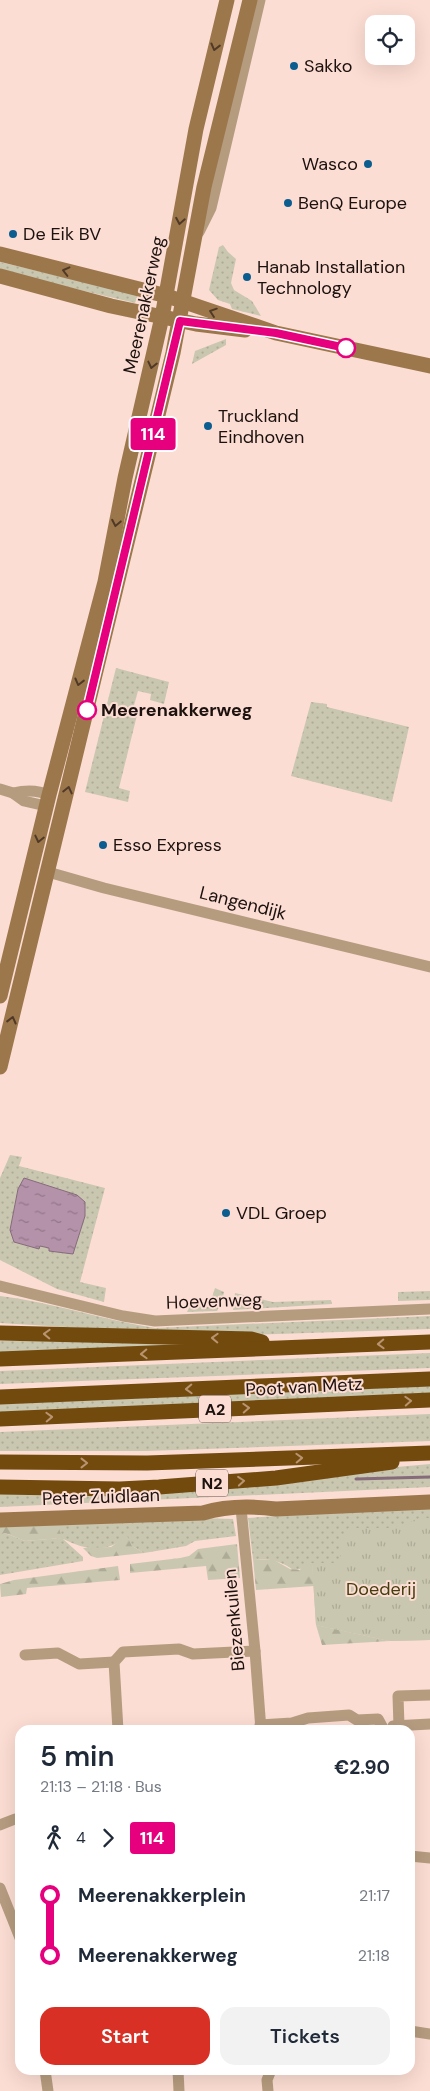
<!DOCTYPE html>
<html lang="en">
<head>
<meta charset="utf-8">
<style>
	:root { --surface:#fff; --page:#f2f2f3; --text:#1f2937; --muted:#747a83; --accent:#d93025 }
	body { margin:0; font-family:"DM Sans",sans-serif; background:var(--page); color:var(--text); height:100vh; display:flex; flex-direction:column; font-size:19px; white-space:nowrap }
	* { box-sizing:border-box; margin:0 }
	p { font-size:16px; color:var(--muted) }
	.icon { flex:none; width:28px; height:28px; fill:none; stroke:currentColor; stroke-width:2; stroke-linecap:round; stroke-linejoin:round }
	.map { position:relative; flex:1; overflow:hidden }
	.details { position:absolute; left:15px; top:1725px; width:400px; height:350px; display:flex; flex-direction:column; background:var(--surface); border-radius:15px; box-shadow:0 5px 20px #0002 }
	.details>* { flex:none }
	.badge { padding:0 10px; border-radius:4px; font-size:18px; line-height:32px }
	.buttons { position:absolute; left:365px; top:15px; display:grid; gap:10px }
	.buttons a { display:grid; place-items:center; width:50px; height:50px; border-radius:10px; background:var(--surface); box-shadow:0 5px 20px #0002; font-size:25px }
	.map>.badge { position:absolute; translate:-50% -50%; box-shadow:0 0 0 2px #fff }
	.legs { display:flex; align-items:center; gap:8px; height:55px; padding:0 25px; font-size:16px }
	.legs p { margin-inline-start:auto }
	.summary { display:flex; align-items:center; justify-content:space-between; height:85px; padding:0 25px }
	h1 { font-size:28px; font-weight:600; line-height:38px }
	.cta { display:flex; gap:10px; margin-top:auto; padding:10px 25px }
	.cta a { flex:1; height:58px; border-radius:15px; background:var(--accent); color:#fff; font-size:20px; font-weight:600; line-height:58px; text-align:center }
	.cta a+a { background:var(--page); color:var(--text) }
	ul { padding:0 25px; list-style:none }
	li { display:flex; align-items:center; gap:18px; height:60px; font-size:19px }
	li i { display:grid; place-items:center; width:8px; height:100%; margin:0 6px; background:currentColor }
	li i::after { content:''; width:12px; height:12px; margin:-6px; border:4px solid; border-radius:50%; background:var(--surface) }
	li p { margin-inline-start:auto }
	li:first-child i { background:linear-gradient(#0000 50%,currentColor 0) }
	li:last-child i { background:linear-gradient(currentColor 50%,#0000 0) }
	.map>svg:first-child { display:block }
	.grass { fill:url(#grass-dots) }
	.forest { fill:url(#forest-firs) }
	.park { fill:url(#park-tufts) }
	.water { fill:url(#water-ripples); stroke:#866b7b }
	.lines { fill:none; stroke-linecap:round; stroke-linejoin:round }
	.stream { stroke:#866b7b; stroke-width:3 }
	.street { stroke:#b69c7f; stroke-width:11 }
	.secondary { stroke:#9d774c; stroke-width:15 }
	.highway { stroke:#734a0e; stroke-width:15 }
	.oneway { stroke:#503a27 }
	.oneway2 { stroke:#b89470 }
	.line-1-casing { stroke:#fff; stroke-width:11 }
	.line-1 { stroke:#e6007e; stroke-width:8 }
	.poi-dot { fill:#0b5d8f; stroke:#fcddd3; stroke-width:2 }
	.stop-1-dot { fill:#fff; stroke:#e6007e; stroke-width:2.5 }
	.labels { text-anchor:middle; stroke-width:4; stroke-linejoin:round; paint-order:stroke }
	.shield { fill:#fcddd3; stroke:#5f4e49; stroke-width:1 }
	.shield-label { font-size:16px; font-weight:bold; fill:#1c110e }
	.poi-label { font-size:18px; fill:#1c110e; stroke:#fcddd3; text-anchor:start }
	.street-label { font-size:18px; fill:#1c110e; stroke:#fcddd3 }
	.stop-label { font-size:18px; font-weight:bold; fill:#1c110e; stroke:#fcddd3; text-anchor:start }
	.park-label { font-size:18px; fill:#443d0d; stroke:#fcddd3 }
</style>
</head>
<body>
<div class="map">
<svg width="430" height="2091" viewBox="0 0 430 2091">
	<defs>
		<pattern id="grass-dots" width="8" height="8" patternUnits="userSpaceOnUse" patternTransform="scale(1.25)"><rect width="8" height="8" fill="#cac7b0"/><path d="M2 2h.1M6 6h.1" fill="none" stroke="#adaa96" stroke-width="1.8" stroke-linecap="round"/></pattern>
		<pattern id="forest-firs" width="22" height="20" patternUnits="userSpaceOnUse" patternTransform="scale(1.25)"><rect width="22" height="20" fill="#cac7b0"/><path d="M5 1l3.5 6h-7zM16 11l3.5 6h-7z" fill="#adaa96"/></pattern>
		<pattern id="park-tufts" width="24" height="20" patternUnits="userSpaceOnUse" patternTransform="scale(1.25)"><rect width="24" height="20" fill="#cac7b0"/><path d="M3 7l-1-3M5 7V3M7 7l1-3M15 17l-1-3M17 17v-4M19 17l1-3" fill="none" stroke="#adaa96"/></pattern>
		<pattern id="water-ripples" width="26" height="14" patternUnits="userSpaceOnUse" patternTransform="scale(1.25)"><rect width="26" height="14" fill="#b492aa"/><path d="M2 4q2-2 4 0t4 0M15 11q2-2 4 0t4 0" fill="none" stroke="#927689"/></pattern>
	</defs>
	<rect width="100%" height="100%" fill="#fcddd3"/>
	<g class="grass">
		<path d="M223,245L228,252L236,259L231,283L234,290L252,301L261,316L232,309L230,304L218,300L209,290L219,247Z"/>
		<path d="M0,262L138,295L135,303L0,271Z"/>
		<path d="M226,339V345L192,364L195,351Z"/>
		<path d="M116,668L169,682L164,704L150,700L151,694L138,691L133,709L138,711L119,788L130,791L128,802L85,792Z"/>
		<path d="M311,702L327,704V707L409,727L392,802L291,776Z"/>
		<path d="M10,1155L22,1157L19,1166L105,1188L80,1282L106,1288L104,1302L57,1289L0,1260V1178Z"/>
		<path d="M215,1288L224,1292L222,1303L217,1311L187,1312L191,1304L209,1307Z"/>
		<path d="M430,1291V1300L398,1301V1292Z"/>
		<path d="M235,1293L273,1302L331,1300L332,1304L233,1310Z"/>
		<path d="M0,1296C52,1302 103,1320 155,1328L430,1316V1329L213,1336L0,1323Z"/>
		<path d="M112,1338L214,1343L0,1354V1341Z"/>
		<path d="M430,1353V1368L0,1384V1371Z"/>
		<path d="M430,1386V1395L0,1412V1404Z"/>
		<path d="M430,1414V1441L147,1451H0V1432Z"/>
		<path d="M430,1464V1487L0,1507V1491L352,1471Z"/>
		<path d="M430,1506V1640L390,1641L316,1625L312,1563C288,1576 297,1568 278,1562C270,1559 261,1559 253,1559L248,1518Z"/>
		<path d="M200,1518L233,1519L236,1536L195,1541L186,1546L144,1553L132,1546L127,1537C104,1554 87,1550 63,1539L83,1557V1561L0,1575V1533H5L25,1541L61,1538L57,1522Z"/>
	</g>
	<g class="forest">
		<path d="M57,1522L62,1538L25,1541L5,1533H0V1524Z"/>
		<path d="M127,1536L132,1546L144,1553L97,1558L91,1556L83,1548L111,1547Z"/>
		<path d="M237,1544L240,1578L208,1580L206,1566L130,1573V1564L180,1558L189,1556L198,1549Z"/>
		<path d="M253,1559L274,1560L290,1569L300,1570L302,1565L312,1563L314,1586L256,1590Z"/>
		<path d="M118,1566L120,1580L27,1588L26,1594L1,1597L0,1584L14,1580Z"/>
		<path d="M316,1625L390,1641L322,1645Z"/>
	</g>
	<path class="park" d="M420,1518H430V1640L390,1641L316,1625L312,1563H340V1539L348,1528H392Z"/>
	<path class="water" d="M24,1178L77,1195L85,1202V1216L73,1254L49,1251V1248L40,1246L39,1249L14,1242L10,1230L18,1189Z"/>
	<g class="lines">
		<path class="stream" d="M356,1479L430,1477"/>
		<g class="street">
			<path d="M199,232L211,208L260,0"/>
			<path d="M0,789L13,793L24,801L46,806"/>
			<path d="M13,793C26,790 38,790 49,795"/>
			<path d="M48,872L104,888L430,967"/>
			<path d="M0,1286L123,1316L155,1321L430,1309"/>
			<path d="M241,1508L255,1651L261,1730"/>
			<path d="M25,1655L58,1653L79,1664L114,1662"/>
			<path d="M260,1725L292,1723L308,1718L349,1715L357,1720L378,1719L384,1730"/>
			<path d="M393,1726L430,1724"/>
			<path d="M399,1726L398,1696L430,1695"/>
			<path d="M118,1730L114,1662L123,1652L179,1649L193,1654L255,1651"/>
			<path d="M0,1825L15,1819"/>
			<path d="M410,1856L430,1858"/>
			<path d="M0,1888L20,1938"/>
			<path d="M410,2031L430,2034"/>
			<path d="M45,2070L48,2091"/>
			<path d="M178,2070L179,2091"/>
			<path d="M268,2091L267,2080L271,2070"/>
		</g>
		<g class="secondary">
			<path d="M0,254L167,296L276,333L430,366"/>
			<path d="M0,276L111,306L196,324L245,330"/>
			<path d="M0,996L49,795L105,582L125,478L162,317L196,129L227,0"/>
			<path d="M0,1067L173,353L204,187L250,0"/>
			<path d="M0,1520L203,1513C226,1506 252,1506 276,1509L430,1502"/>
		</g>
		<g class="highway">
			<path d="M0,1333L251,1339L262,1342"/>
			<path d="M0,1359L430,1342"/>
			<path d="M0,1397L430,1379"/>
			<path d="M0,1419L430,1400"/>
			<path d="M0,1462L147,1463L430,1453"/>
			<path d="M0,1487L120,1489L159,1487L276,1478L392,1462"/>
		</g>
	</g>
	<defs><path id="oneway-chevron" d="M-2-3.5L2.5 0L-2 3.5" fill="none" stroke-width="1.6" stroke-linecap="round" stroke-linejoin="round" transform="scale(1.25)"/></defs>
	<g class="oneway">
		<use href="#oneway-chevron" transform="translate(215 47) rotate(104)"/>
		<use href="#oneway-chevron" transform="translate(180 221) rotate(100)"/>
		<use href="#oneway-chevron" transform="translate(66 271) rotate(-166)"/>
		<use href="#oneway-chevron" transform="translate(213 312) rotate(-161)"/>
		<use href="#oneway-chevron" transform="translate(152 365) rotate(103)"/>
		<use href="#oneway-chevron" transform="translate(116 523) rotate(101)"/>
		<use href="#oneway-chevron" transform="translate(79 682) rotate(104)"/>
		<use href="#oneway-chevron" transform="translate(68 790) rotate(-77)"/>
		<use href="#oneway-chevron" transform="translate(39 839) rotate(103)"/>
		<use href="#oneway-chevron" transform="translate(12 1020) rotate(-76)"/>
	</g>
	<g class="oneway2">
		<use href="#oneway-chevron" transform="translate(47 1334) rotate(-178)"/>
		<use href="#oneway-chevron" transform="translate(215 1338) rotate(-178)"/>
		<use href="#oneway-chevron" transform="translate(381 1344) rotate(178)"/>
		<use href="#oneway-chevron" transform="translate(144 1354) rotate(178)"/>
		<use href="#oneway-chevron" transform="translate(189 1389) rotate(178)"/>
		<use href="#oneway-chevron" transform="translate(408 1401) rotate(-3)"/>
		<use href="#oneway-chevron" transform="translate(246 1408) rotate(-3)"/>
		<use href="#oneway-chevron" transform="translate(49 1417) rotate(-2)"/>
		<use href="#oneway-chevron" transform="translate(299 1458) rotate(-2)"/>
		<use href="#oneway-chevron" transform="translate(84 1463)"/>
		<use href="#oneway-chevron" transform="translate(241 1481) rotate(-5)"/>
	</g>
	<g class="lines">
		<g class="line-1-casing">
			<path id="line-1" d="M87,710L180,321L276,333L346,348"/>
		</g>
		<use href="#line-1" class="line-1"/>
	</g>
	<g class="poi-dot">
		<circle cx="294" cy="66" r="5"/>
		<circle cx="368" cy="164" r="5"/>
		<circle cx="288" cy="203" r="5"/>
		<circle cx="13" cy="234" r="5"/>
		<circle cx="247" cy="277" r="5"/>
		<circle cx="208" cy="426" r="5"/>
		<circle cx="103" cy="845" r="5"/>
		<circle cx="226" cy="1213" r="5"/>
	</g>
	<g class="stop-1-dot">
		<circle cx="346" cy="348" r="9"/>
		<circle cx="87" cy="710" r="9"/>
	</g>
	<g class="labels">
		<g class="shield">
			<rect x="199" y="1395.5" width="32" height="27" rx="4"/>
			<rect x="196" y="1469.5" width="32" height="27" rx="4"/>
		</g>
		<g class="shield-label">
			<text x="215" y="1415">A2</text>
			<text x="212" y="1489">N2</text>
		</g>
		<g class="poi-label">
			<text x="304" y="72">Sakko</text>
			<text x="358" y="170" text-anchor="end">Wasco</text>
			<text x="298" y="209">BenQ Europe</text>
			<text x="23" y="240">De Eik BV</text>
			<text x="257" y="273">Hanab Installation<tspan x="257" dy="21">Technology</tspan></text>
			<text x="218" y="422">Truckland<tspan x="218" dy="21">Eindhoven</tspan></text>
			<text x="113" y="851">Esso Express</text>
			<text x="236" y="1219">VDL Groep</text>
		</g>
		<g class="street-label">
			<text transform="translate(144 305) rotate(-78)" y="6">Meerenakkerweg</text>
			<text transform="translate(243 903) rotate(14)" y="6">Langendijk</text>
			<text transform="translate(214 1301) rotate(-2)" y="6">Hoevenweg</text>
			<text transform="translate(304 1387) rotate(-3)" y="6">Poot van Metz</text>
			<text transform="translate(101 1497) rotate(-2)" y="6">Peter Zuidlaan</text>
			<text transform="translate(234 1620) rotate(-95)" y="6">Biezenkuilen</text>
		</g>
		<g class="stop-label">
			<text x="101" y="716">Meerenakkerweg</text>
		</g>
		<g class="park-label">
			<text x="381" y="1595">Doederij</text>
		</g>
	</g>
</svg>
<div class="buttons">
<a><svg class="icon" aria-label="locate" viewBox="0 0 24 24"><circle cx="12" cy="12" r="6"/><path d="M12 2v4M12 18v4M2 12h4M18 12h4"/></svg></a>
</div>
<b class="badge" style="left:153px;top:434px;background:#e6007e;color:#fff">114</b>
<section class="details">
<div class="summary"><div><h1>5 min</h1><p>21:13 – 21:18 · Bus</p></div><b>€2.90</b></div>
<div class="legs"><svg class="icon" aria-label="walk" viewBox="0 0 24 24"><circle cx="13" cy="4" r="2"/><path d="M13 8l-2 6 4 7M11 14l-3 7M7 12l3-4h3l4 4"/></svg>4<svg class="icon" aria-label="forward" viewBox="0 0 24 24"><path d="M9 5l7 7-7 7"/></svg><b class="badge" style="background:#e6007e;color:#fff">114</b></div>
<ul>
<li><i style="color:#e6007e"></i><b>Meerenakkerplein</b><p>21:17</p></li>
<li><i style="color:#e6007e"></i><b>Meerenakkerweg</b><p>21:18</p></li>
</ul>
<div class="cta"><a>Start</a><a>Tickets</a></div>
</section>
</div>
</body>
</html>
